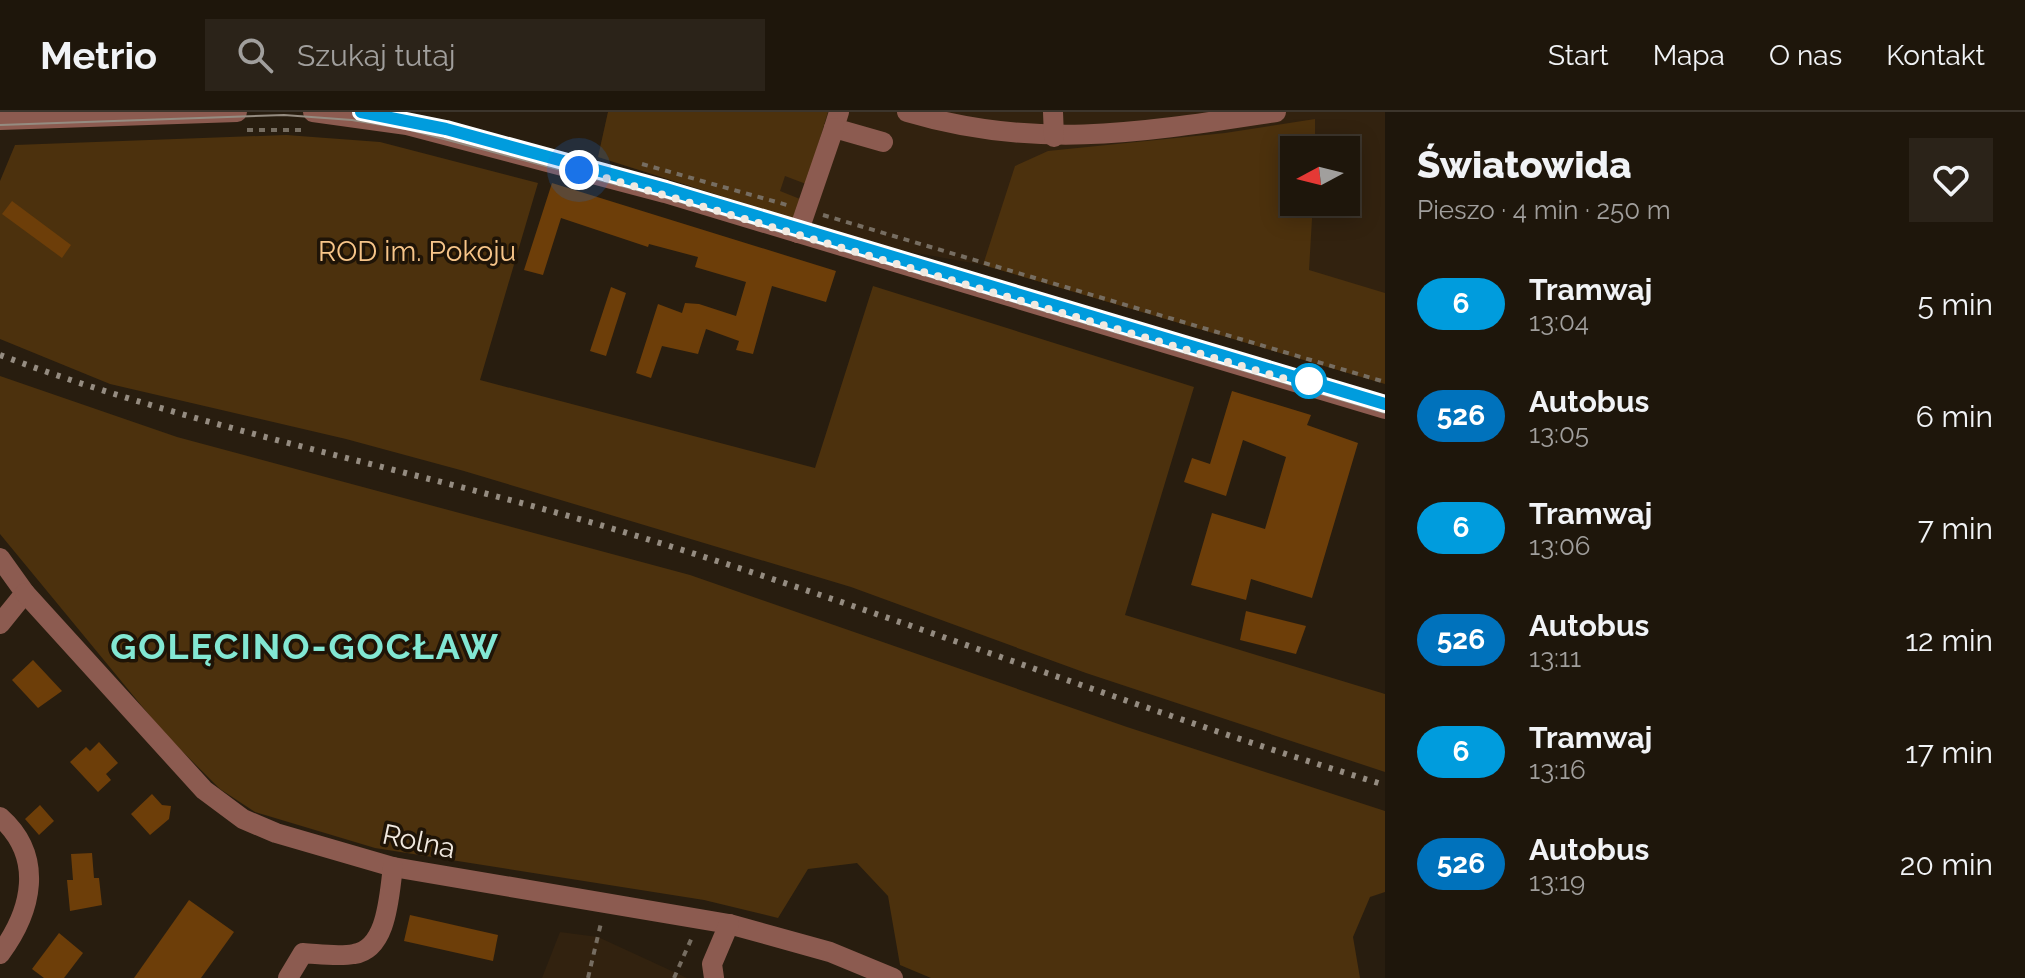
<!DOCTYPE html>
<html lang="pl">
<head>
<meta charset="utf-8">
<style>
	:root { --surface:#1e160b; --page:#2b2319; --text:#f1f3f6; --muted:#a19f9d; --line:#3c352c }
	body { margin:0; font-family:Raleway,sans-serif; background:var(--page); color:var(--text); height:100vh; display:flex; flex-direction:column; font-size:30px; white-space:nowrap }
	* { box-sizing:border-box; margin:0 }
	p { font-size:26px; color:var(--muted) }
	.icon { flex:none; width:44px; height:44px; fill:none; stroke:currentColor; stroke-width:2; stroke-linecap:round; stroke-linejoin:round }
	.map { position:relative; flex:1; overflow:hidden }
	.sheet { display:flex; flex-direction:column; background:var(--surface); width:640px }
	.sheet>* { flex:none }
	.badge { padding:0 16px; border-radius:26px; font-size:28px; line-height:52px }
	.needle { width:52px; rotate:263deg }
	.fabs { position:absolute; left:1280px; top:24px; display:grid; gap:16px }
	.fabs a { display:grid; place-items:center; width:80px; height:80px; border-radius:0px; background:var(--surface); box-shadow:0 4px 20px #0003,0 0 0 2px var(--line); font-size:40px }
	.you { position:absolute; width:40px; height:40px; margin:-20px; border:6px solid #fff; border-radius:50%; background:#1a73e8; box-shadow:0 0 0 12px #1a73e833 }
	.map>.badge { position:absolute; translate:-50% -50%; box-shadow:0 0 0 4px #fff }
	.round { display:grid; place-items:center; flex:none; width:84px; height:84px; border-radius:0px; background:var(--page) }
	.head { display:flex; align-items:center; justify-content:space-between; height:136px; padding:0 32px }
	h1 { font-size:38px; font-weight:800; line-height:60px }
	ul { padding:0; list-style:none }
	li { display:flex; align-items:center; gap:24px; height:112px; padding:0 32px }
	li div { flex:1 }
	li b { display:block; font-size:30px }
	li em { font-style:normal }
	li .badge { min-width:88px; font-weight:700; text-align:center }
	header { display:flex; align-items:center; gap:48px; box-sizing:border-box; height:112px; padding:0 40px; background:var(--surface); border-bottom:2px solid var(--line) }
	header strong { font-size:38px }
	nav { display:flex; gap:44px; margin-inline-start:auto; font-size:28px }
	.search { width:560px; height:72px; background:var(--page); display:flex; align-items:center; gap:20px; box-sizing:border-box; padding:0 28px; border-radius:0px; color:var(--muted); font-size:30px }
	main { display:flex; flex:1; min-height:0 }
	.map>svg:first-child { display:block }
	.built { fill:#32220f; fill-rule:evenodd }
	.green { fill:#4c310d }
	.building { fill:#6d3e09 }
	.lines { fill:none; stroke-linecap:round; stroke-linejoin:round }
	.path { stroke:#766d61; stroke-width:4; stroke-dasharray:6 6; stroke-linecap:butt }
	.minor { stroke:#8c5b50; stroke-width:20 }
	.tram { stroke:#958c81; stroke-width:2 }
	.rail { stroke:#958c81; stroke-width:6; stroke-dasharray:4 8; stroke-linecap:butt }
	.line-casing { stroke:#fff; stroke-width:18 }
	.line { stroke:#009cdd; stroke-width:12 }
	.walk { stroke:#f1e9e0; stroke-width:8; stroke-dasharray:0 14.4 }
	.stop-dot { fill:#fff; stroke:#009cdd; stroke-width:4 }
	.labels { text-anchor:middle; stroke-width:7; stroke-linejoin:round; paint-order:stroke }
	.park-label { font-size:28px; fill:#f7c589; stroke:#1f1407 }
	.street-label { font-size:28px; fill:#f1e9e0; stroke:#1f1407 }
	.district-label { font-size:36px; font-weight:bold; letter-spacing:2px; fill:#82e7d3; stroke:#1f1407 }
</style>
</head>
<body>
<header>
<strong>Metrio</strong>
<div class="search"><svg class="icon" aria-label="search" viewBox="0 0 24 24"><circle cx="10" cy="10" r="6"/><path d="M15 15l6 6"/></svg>Szukaj tutaj</div>
<nav><a>Start</a><a>Mapa</a><a>O nas</a><a>Kontakt</a></nav>
</header>
<main>
<div class="map">
<svg width="1385" height="866" viewBox="0 0 1385 866">
	<rect width="100%" height="100%" fill="#281d0f"/>
	<g class="built">
		<path d="M608,0H1385V272L983,153L883,135L598,45ZM1294,38H1346V90H1294Z"/>
		<path d="M560,820L598,825L687,866H542Z"/>
	</g>
	<g class="green">
		<path d="M608,0H828L806,72L785,64L780,79L805,89L800,109L598,45Z"/>
		<path d="M1315,7V38H1294V90H1313L1309,158L1385,181V272L983,153L1015,54L1048,39L1225,21Z"/>
		<path d="M286,23L380,30L538,71L480,268L815,356L873,174L1194,275L1125,503L1385,582V660L1086,561L851,475L464,359L346,327L110,272L0,227V69L15,33Z"/>
		<path d="M0,264L177,325L690,463L1127,615L1385,699V780L1370,785L1353,825L1360,866H931L900,853L888,784L857,751L808,757L778,806L704,788L375,736L255,700L220,677L164,621L0,422Z"/>
	</g>
	<g class="building">
		<path d="M552,71L836,159L826,190L772,174L753,242L736,238L739,229L706,217L698,242L662,234L651,266L636,261L658,192L682,201L685,191L699,192L736,204L746,170L695,155L698,145L649,132L648,135L561,106L543,163L524,158Z"/>
		<path d="M12,89L71,133L62,146L2,102Z"/>
		<path d="M611,175L626,181L606,244L590,239Z"/>
		<path d="M1232,279L1311,303L1307,313L1358,331L1312,486L1251,467L1246,488L1191,473L1212,401L1265,417L1286,345L1243,328L1226,384L1184,370L1192,346L1210,352Z"/>
		<path d="M1246,499L1306,514L1296,542L1240,528Z"/>
		<path d="M33,548L62,579L38,596L12,568Z"/>
		<path d="M99,630L118,651L106,662L111,668L98,680L70,650L86,635L90,639Z"/>
		<path d="M152,682L162,693L171,694L169,707L150,723L131,702Z"/>
		<path d="M40,693L54,709L39,723L25,707Z"/>
		<path d="M92,741L94,766H99L102,793L70,799L67,768H73L71,742Z"/>
		<path d="M189,788L234,820L201,866H134Z"/>
		<path d="M410,803L498,823L493,849L404,829Z"/>
		<path d="M59,821L83,841L64,866H44L32,857Z"/>
	</g>
	<g class="lines">
		<g class="path">
			<path d="M247,18H302"/>
			<path d="M642,52L787,93"/>
			<path d="M823,103L1385,270"/>
			<path d="M588,866L601,811"/>
			<path d="M674,866L693,823"/>
		</g>
		<g class="minor">
			<path d="M313,0L407,13L665,81L1385,297"/>
			<path d="M839,0L834,16L883,30"/>
			<path d="M907,0C1037,39 1145,20 1276,0"/>
			<path d="M1053,0L1054,25"/>
			<path d="M0,8L237,0"/>
			<path d="M798,121L834,16"/>
			<path d="M0,446L25,481L0,512"/>
			<path d="M25,481L204,678L243,707L276,721L393,755L729,812L830,840L893,866"/>
			<path d="M0,705C45,745 32,799 0,842"/>
			<path d="M288,866L303,841C320,842 338,845 354,842C388,837 389,782 393,755"/>
			<path d="M714,866L712,852L729,812"/>
		</g>
		<path class="tram" d="M0,13L284,3L352,8L406,17L663,85L1385,301"/>
		<path class="rail" d="M0,243C200,318 412,357 617,418C875,495 1127,595 1385,673"/>
	</g>
	<g class="lines">
		<g class="line-casing">
			<path id="line" d="M361,0L446,17L666,77L1385,292"/>
		</g>
		<use href="#line" class="line"/>
		<path class="walk" d="M579,58L1309,274V269"/>
	</g>
	<circle class="stop-dot" cx="1309" cy="269" r="16"/>
	<g class="labels">
		<g class="park-label">
			<text x="417" y="149">ROD im. Pokoju</text>
		</g>
		<g class="street-label">
			<text transform="translate(419 729) rotate(12)" y="10">Rolna</text>
		</g>
		<g class="district-label">
			<text x="305" y="547">GOLĘCINO-GOCŁAW</text>
		</g>
	</g>
</svg>
<div class="fabs">
<a><svg class="needle" viewBox="-14 -14 28 28"><path d="M0-13l5 13h-10z" fill="#e53935"/><path d="M0 13l5-13h-10z" fill="#a19f9d"/></svg></a>
</div>
<div class="you" style="left:579px;top:58px"></div>
</div>
<section class="sheet">
<div class="head"><div><h1>Światowida</h1><p>Pieszo · 4 min · 250 m</p></div><a class="round"><svg class="icon" aria-label="heart" viewBox="0 0 24 24"><path d="M12 20l-8-8c-3-5 5-10 8-4 3-6 11-1 8 4z"/></svg></a></div>
<ul>
<li><span class="badge" style="background:#009cdd;color:#fff">6</span><div><b>Tramwaj</b><p>13:04</p></div><em>5 min</em></li>
<li><span class="badge" style="background:#0072bc;color:#fff">526</span><div><b>Autobus</b><p>13:05</p></div><em>6 min</em></li>
<li><span class="badge" style="background:#009cdd;color:#fff">6</span><div><b>Tramwaj</b><p>13:06</p></div><em>7 min</em></li>
<li><span class="badge" style="background:#0072bc;color:#fff">526</span><div><b>Autobus</b><p>13:11</p></div><em>12 min</em></li>
<li><span class="badge" style="background:#009cdd;color:#fff">6</span><div><b>Tramwaj</b><p>13:16</p></div><em>17 min</em></li>
<li><span class="badge" style="background:#0072bc;color:#fff">526</span><div><b>Autobus</b><p>13:19</p></div><em>20 min</em></li>
</ul>
</section>
</main>
</body>
</html>
